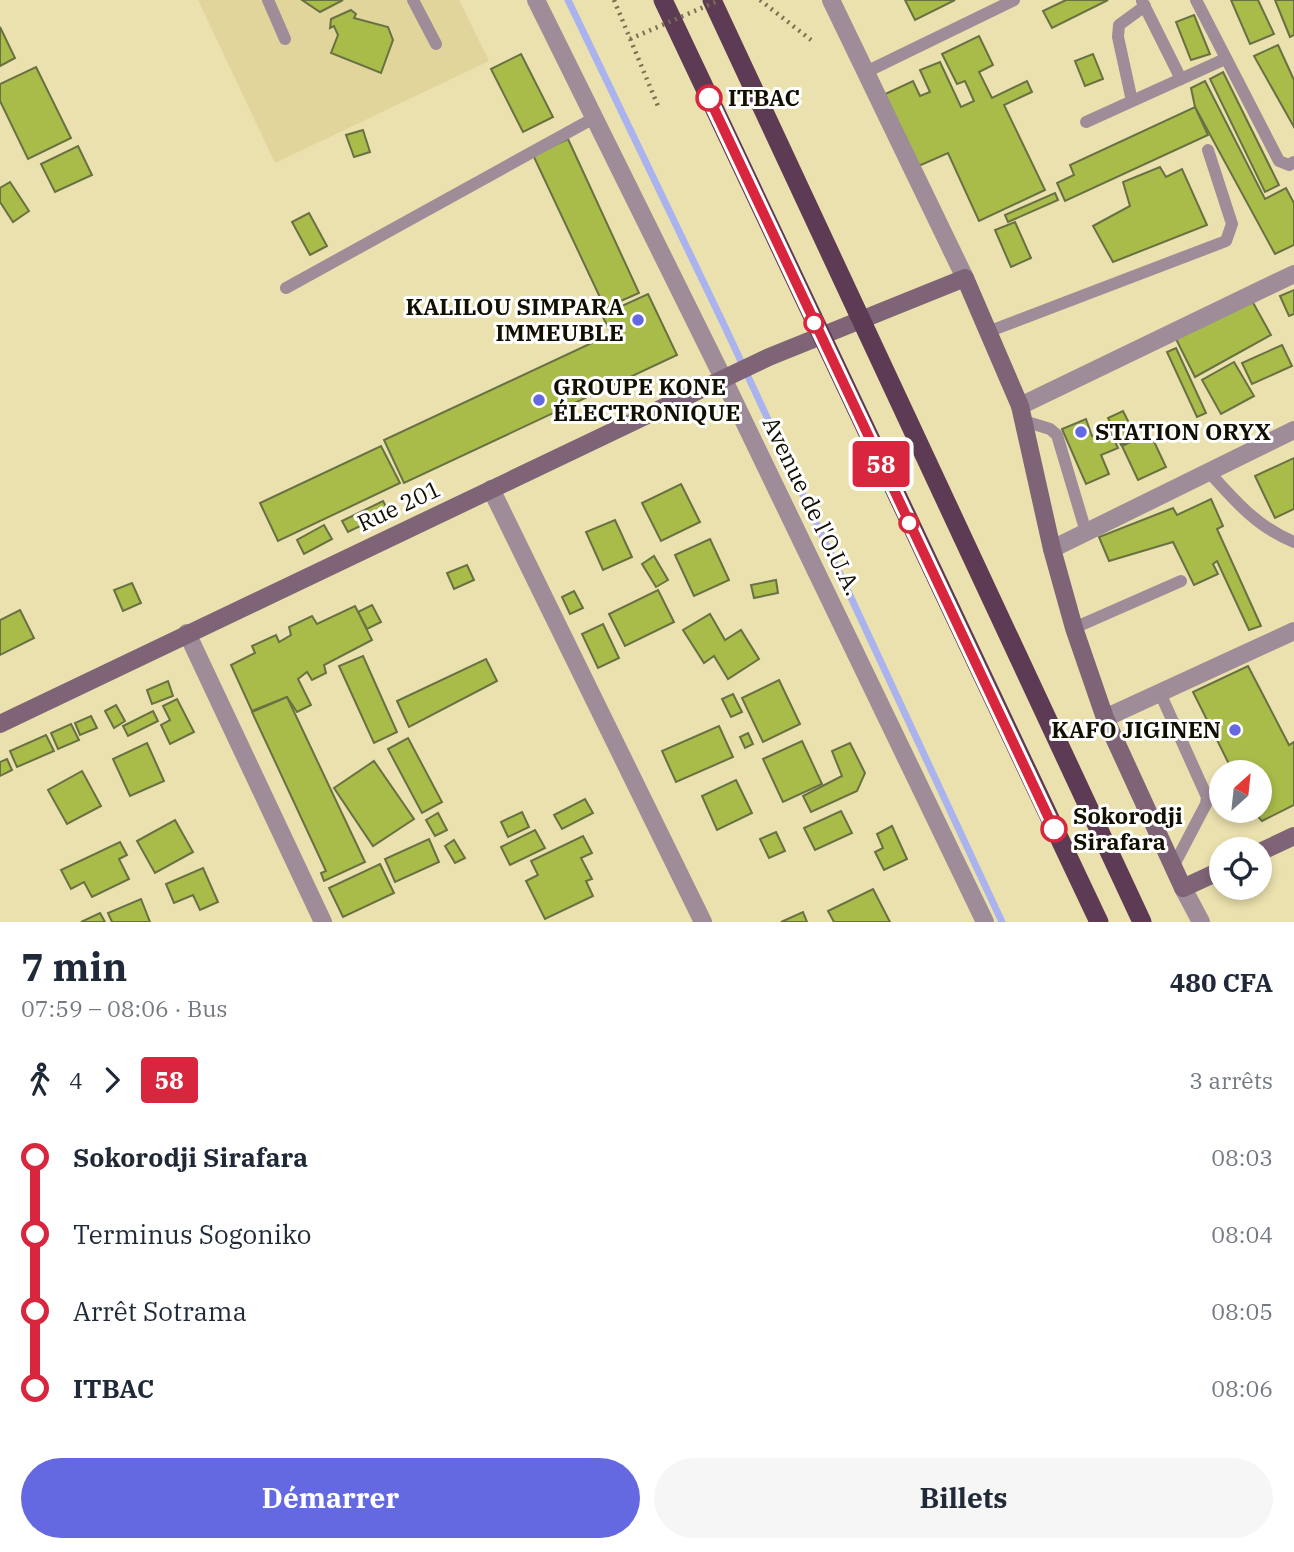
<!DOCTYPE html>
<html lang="fr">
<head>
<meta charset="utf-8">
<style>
	:root { --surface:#fff; --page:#f6f6f7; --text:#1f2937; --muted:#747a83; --accent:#6468e1 }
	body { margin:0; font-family:"IBM Plex Serif",serif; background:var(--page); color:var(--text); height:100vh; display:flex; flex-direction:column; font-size:26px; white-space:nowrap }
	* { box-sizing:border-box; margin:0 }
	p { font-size:23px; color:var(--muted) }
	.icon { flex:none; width:38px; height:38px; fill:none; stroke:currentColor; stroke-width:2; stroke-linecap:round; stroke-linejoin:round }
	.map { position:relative; height:922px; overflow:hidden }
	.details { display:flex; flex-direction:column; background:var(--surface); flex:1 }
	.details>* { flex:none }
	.badge { padding:0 14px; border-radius:5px; font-size:24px; line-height:46px }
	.needle { width:46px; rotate:27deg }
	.buttons { position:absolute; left:1209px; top:760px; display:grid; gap:14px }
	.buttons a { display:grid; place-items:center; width:63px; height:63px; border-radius:50%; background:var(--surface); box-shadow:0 4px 10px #0003; font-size:35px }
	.map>.badge { position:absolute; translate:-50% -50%; box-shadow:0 0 0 4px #fff }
	.legs { display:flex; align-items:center; gap:10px; height:77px; padding:0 21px; font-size:23px }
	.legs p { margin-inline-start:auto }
	.overview { display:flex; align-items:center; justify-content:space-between; height:119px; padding:0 21px }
	h1 { font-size:38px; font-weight:700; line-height:52px }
	.primary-button { display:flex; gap:14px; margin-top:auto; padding:14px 21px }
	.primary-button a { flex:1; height:80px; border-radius:42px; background:var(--accent); color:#fff; font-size:28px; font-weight:700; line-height:80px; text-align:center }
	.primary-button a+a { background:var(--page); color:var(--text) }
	ul { padding:0 21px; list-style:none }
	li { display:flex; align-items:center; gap:24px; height:77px; font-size:26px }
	li i { display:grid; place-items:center; width:10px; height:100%; margin:0 9px; background:currentColor }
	li i::after { content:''; width:18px; height:18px; margin:-9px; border:5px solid; border-radius:50%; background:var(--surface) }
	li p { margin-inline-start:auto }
	li:first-child i { background:linear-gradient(#0000 50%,currentColor 0) }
	li:last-child i { background:linear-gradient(currentColor 50%,#0000 0) }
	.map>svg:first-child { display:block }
	.built { fill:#e1d59c }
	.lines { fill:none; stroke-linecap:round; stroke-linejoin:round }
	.stream { stroke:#abb3ee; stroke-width:7 }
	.building { fill:#a9bb49; stroke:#687143; stroke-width:2 }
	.path { stroke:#777051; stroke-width:4.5; stroke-dasharray:2 5; stroke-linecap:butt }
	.service { stroke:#9f8c99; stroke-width:12 }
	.minor { stroke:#9f8c99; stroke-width:18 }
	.tertiary { stroke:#9f8c99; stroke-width:18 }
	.secondary { stroke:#7f6477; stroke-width:18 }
	.trunk { stroke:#5e3b54; stroke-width:19 }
	.path-bridge { stroke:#777051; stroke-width:4.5; stroke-dasharray:2 5; stroke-linecap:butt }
	.line-1-casing { stroke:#fff; stroke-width:16 }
	.line-1 { stroke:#d7263d; stroke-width:10 }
	.stop-1-dot { fill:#fff; stroke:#d7263d; stroke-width:3.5 }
	.poi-dot { fill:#6468e1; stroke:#fff; stroke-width:2.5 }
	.labels { text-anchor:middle; stroke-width:6; stroke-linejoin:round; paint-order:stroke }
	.stop-label { font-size:23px; font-weight:bold; fill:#120e00; stroke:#fff; text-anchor:start }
	.poi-label { font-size:23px; font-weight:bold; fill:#120e00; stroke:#fff; text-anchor:end }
	.street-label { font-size:23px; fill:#120e00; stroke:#fff }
</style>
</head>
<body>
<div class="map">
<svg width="1294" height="922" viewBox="0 0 1294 922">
	<rect width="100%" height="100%" fill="#ebe1ae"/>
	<path class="built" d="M198,0H459L489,61L275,163Z"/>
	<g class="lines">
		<path class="stream" d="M568,0L725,327L1002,922"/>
	</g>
	<g class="building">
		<path d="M302,0H343L320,12Z"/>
		<path d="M905,0H955L915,20Z"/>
		<path d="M1066,0H1108L1052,28L1043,11Z"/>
		<path d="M1231,0H1258L1274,34L1250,44Z"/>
		<path d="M1275,0H1294V35L1290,37Z"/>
		<path d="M351,10L356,14L354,18L388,27L393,40L381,73L331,53L338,35L334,26L330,28L331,19Z"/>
		<path d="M1194,15L1210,54L1191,60L1176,22Z"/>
		<path d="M0,27L15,58L0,66Z"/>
		<path d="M979,36L993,65L979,72L992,98L1027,81L1032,92L1004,105L1045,190L979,221L948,153L914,168L881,96L913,81L920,96L930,92L920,70L940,62L961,107L974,101L965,81L957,84L942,54Z"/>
		<path d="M1278,45L1294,80V127L1254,56Z"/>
		<path d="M521,54L553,117L523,132L491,69Z"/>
		<path d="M1093,54L1103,79L1085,86L1075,61Z"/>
		<path d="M36,67L71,138L28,159L0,101V84Z"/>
		<path d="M1223,72L1279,185L1265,192L1210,79Z"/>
		<path d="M1205,81L1265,199L1286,188L1294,203V245L1275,254L1195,107L1191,88Z"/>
		<path d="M1195,107L1208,135L1065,201L1057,183L1074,175L1070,165Z"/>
		<path d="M363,130L370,152L354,157L346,135Z"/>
		<path d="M568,139L639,293L605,308L533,155Z"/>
		<path d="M78,146L92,175L55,192L41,164Z"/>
		<path d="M1160,167L1166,177L1182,169L1207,225L1113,262L1093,226L1130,206L1123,182Z"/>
		<path d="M10,182L29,211L13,222L0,202V188Z"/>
		<path d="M1055,193L1058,200L1008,222L1005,215Z"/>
		<path d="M309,213L327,246L310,255L292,222Z"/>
		<path d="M1015,222L1031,258L1011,267L995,230Z"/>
		<path d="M1294,290V314L1289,316L1280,296Z"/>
		<path d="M648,294L677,355L404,483L384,440L611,334L602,315Z"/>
		<path d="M1251,299L1271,335L1195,377L1176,339Z"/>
		<path d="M1282,345L1292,366L1252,384L1242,363Z"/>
		<path d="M1176,348L1206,413L1197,417L1167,352Z"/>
		<path d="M1234,362L1254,396L1221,414L1202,380Z"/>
		<path d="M1123,411L1136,437L1121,445L1108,418Z"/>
		<path d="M1086,419L1092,436L1109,429L1118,448L1101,455L1109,474L1086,484L1062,429Z"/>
		<path d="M1150,433L1166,467L1138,480L1122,446Z"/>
		<path d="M381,446L400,483L278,541L260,503Z"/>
		<path d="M1294,458V509L1275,518L1255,476Z"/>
		<path d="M681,484L700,522L661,541L642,503Z"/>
		<path d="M1211,499L1223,526L1217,529L1261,626L1249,630L1217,561L1213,564L1218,574L1194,585L1173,542L1109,561L1099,537L1173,508L1177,515Z"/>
		<path d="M383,501L389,512L348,532L342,521Z"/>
		<path d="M615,520L632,557L603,570L586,532Z"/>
		<path d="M324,525L332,539L304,554L297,540Z"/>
		<path d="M710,539L729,580L694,596L675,555Z"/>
		<path d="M654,556L668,580L656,587L642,564Z"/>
		<path d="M467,565L474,580L454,589L447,573Z"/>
		<path d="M776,580L778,593L754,598L751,585Z"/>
		<path d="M132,583L141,603L123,611L114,590Z"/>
		<path d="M658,590L674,622L625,646L609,614Z"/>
		<path d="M574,591L583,608L570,614L562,597Z"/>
		<path d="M372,605L381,622L367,629L358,612Z"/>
		<path d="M355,606L372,640L324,665L326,673L312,680L307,672L298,679L311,705L297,712L287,697L252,711L231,665L255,653L252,646L276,635L279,642L291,635L289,627L312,616L317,624Z"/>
		<path d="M20,610L34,638L0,655V620Z"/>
		<path d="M710,614L725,640L741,630L759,659L728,679L714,656L704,663L683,630Z"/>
		<path d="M603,624L619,658L598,668L582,634Z"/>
		<path d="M363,656L397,732L374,743L339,666Z"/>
		<path d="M486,659L497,681L409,727L397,701Z"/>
		<path d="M1248,666L1289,745L1294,742V805L1262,821L1252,810H1260V772H1233L1193,692Z"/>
		<path d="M779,680L800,724L763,742L742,698Z"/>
		<path d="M168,681L173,696L152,704L147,690Z"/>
		<path d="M733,694L742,712L731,717L722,699Z"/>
		<path d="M287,697L365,862L324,881L321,873L326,871L252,712Z"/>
		<path d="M177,699L194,732L170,744L161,725L170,720L163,706Z"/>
		<path d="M116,705L125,721L114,728L105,711Z"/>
		<path d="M153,711L158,721L128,736L123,726Z"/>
		<path d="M91,716L97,728L80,735L75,723Z"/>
		<path d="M71,724L79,740L58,749L51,733Z"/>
		<path d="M719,726L733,757L676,782L662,751Z"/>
		<path d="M748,733L753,744L745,748L740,737Z"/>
		<path d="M46,735L54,751L17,767L10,751Z"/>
		<path d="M408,738L442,802L422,813L388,749Z"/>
		<path d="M802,741L822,784L783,802L763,759Z"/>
		<path d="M147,743L164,781L130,796L113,759Z"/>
		<path d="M850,743L865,773L857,791L811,812L803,796L842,776L832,751Z"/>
		<path d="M7,759L12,770L0,776V762Z"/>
		<path d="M374,761L414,819L373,846L334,788Z"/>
		<path d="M82,771L101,806L67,824L48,790Z"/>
		<path d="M736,780L752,813L717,830L702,796Z"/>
		<path d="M585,799L593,813L562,829L554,815Z"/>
		<path d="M841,811L852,833L815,850L804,828Z"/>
		<path d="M522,812L529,827L508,837L501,822Z"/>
		<path d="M438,813L447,830L435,836L426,820Z"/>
		<path d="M175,820L193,852L155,873L137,841Z"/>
		<path d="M892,826L907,859L884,870L875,852L883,848L877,834Z"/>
		<path d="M535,830L545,848L510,865L501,847Z"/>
		<path d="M776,832L785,851L769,858L760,839Z"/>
		<path d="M583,836L592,853L581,858L592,879L586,881L593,896L545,919L526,881L538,875L531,861Z"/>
		<path d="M429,839L439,862L395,882L385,859Z"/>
		<path d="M454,840L465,858L455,863L445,846Z"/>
		<path d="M120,842L127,855L119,859L129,879L92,897L84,882L71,889L61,870Z"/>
		<path d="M380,864L394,893L343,917L329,888Z"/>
		<path d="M203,868L218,902L200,910L193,895L174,903L166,884Z"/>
		<path d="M873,889L890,922H834L828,911Z"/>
		<path d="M141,899L150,922H112L108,913Z"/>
		<path d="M803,912L807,922H781Z"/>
		<path d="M100,913L105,922H81Z"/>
	</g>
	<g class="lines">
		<g class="path">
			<path d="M614,0L658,106"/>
			<path d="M760,0L811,40"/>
		</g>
		<g class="service">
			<path d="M268,0L285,39"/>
			<path d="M413,0L436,44"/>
			<path d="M1196,0L1279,161L1289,165L1294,162"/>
			<path d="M1142,1L1181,79"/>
			<path d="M866,72L1014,0"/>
			<path d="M1132,101L1118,37L1119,25L1145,6"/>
			<path d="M1086,122L1225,59"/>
			<path d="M286,288L594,118"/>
			<path d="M990,331L1226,241L1232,224L1208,150"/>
			<path d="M1024,421L1050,429L1057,435L1086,532"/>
			<path d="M1208,471C1234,500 1257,527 1294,542"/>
			<path d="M1074,628L1181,581"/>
			<path d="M1160,693L1207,797L1206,804L1173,867"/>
		</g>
		<g class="minor">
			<path d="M1020,406L1294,274"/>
			<path d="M491,489L703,922"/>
			<path d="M1052,549L1294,430"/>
			<path d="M187,633L323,922"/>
			<path d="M1105,718L1294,631"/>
		</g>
		<g class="tertiary">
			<path d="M536,0L723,378L985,922"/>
			<path d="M831,0L965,278"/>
			<path d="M1183,888L1201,922"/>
		</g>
		<g class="secondary">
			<path d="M0,724L769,357L965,278L1020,406L1052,549L1074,628L1105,718L1183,888L1222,870"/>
			<path d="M1260,852L1294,836"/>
		</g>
		<g class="trunk">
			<path d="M663,0L1099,922"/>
			<path d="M712,0L1142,922"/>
		</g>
		<path class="path-bridge" d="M630,39L720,0"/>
	</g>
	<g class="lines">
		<g class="line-1-casing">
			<path id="line-1" d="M709,98L1054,829"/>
		</g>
		<use href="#line-1" class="line-1"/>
	</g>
	<g class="stop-1-dot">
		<circle cx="709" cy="98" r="12"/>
		<circle cx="814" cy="323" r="9"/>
		<circle cx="909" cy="523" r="9"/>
		<circle cx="1054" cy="829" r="12"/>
	</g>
	<g class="poi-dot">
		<circle cx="638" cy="320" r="7"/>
		<circle cx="539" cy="400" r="7"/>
		<circle cx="1081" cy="432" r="7"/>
		<circle cx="1235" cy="730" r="7"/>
	</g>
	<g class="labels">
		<g class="stop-label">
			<text x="728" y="106">ITBAC</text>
			<text x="1073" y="824">Sokorodji<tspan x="1073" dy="26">Sirafara</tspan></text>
		</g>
		<g class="poi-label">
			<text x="624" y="315">KALILOU SIMPARA<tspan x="624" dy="26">IMMEUBLE</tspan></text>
			<text x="553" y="395" text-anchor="start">GROUPE KONE<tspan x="553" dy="26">ÉLECTRONIQUE</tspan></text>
			<text x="1095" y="440" text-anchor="start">STATION ORYX</text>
			<text x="1221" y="738">KAFO JIGINEN</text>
		</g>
		<g class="street-label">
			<text transform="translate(399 506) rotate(-25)" y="8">Rue 201</text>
			<text transform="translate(812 506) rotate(64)" y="8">Avenue de l'O.U.A.</text>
		</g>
	</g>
</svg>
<div class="buttons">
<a><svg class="needle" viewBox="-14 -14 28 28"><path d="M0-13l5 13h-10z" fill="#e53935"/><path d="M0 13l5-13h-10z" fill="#747a83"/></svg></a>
<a><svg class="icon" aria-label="locate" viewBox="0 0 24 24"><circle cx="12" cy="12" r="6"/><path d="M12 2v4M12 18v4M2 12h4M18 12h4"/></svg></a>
</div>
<b class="badge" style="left:881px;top:464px;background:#d7263d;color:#fff">58</b>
</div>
<section class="details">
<div class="overview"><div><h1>7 min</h1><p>07:59 – 08:06 · Bus</p></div><b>480 CFA</b></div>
<div class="legs"><svg class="icon" aria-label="walk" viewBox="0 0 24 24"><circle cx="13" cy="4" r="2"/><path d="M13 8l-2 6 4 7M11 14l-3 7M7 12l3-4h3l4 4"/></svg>4<svg class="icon" aria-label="forward" viewBox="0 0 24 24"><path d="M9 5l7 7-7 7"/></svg><b class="badge" style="background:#d7263d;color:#fff">58</b><p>3 arrêts</p></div>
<ul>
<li><i style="color:#d7263d"></i><b>Sokorodji Sirafara</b><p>08:03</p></li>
<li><i style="color:#d7263d"></i><span>Terminus Sogoniko</span><p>08:04</p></li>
<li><i style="color:#d7263d"></i><span>Arrêt Sotrama</span><p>08:05</p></li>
<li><i style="color:#d7263d"></i><b>ITBAC</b><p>08:06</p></li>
</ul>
<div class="primary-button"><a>Démarrer</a><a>Billets</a></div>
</section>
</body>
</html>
